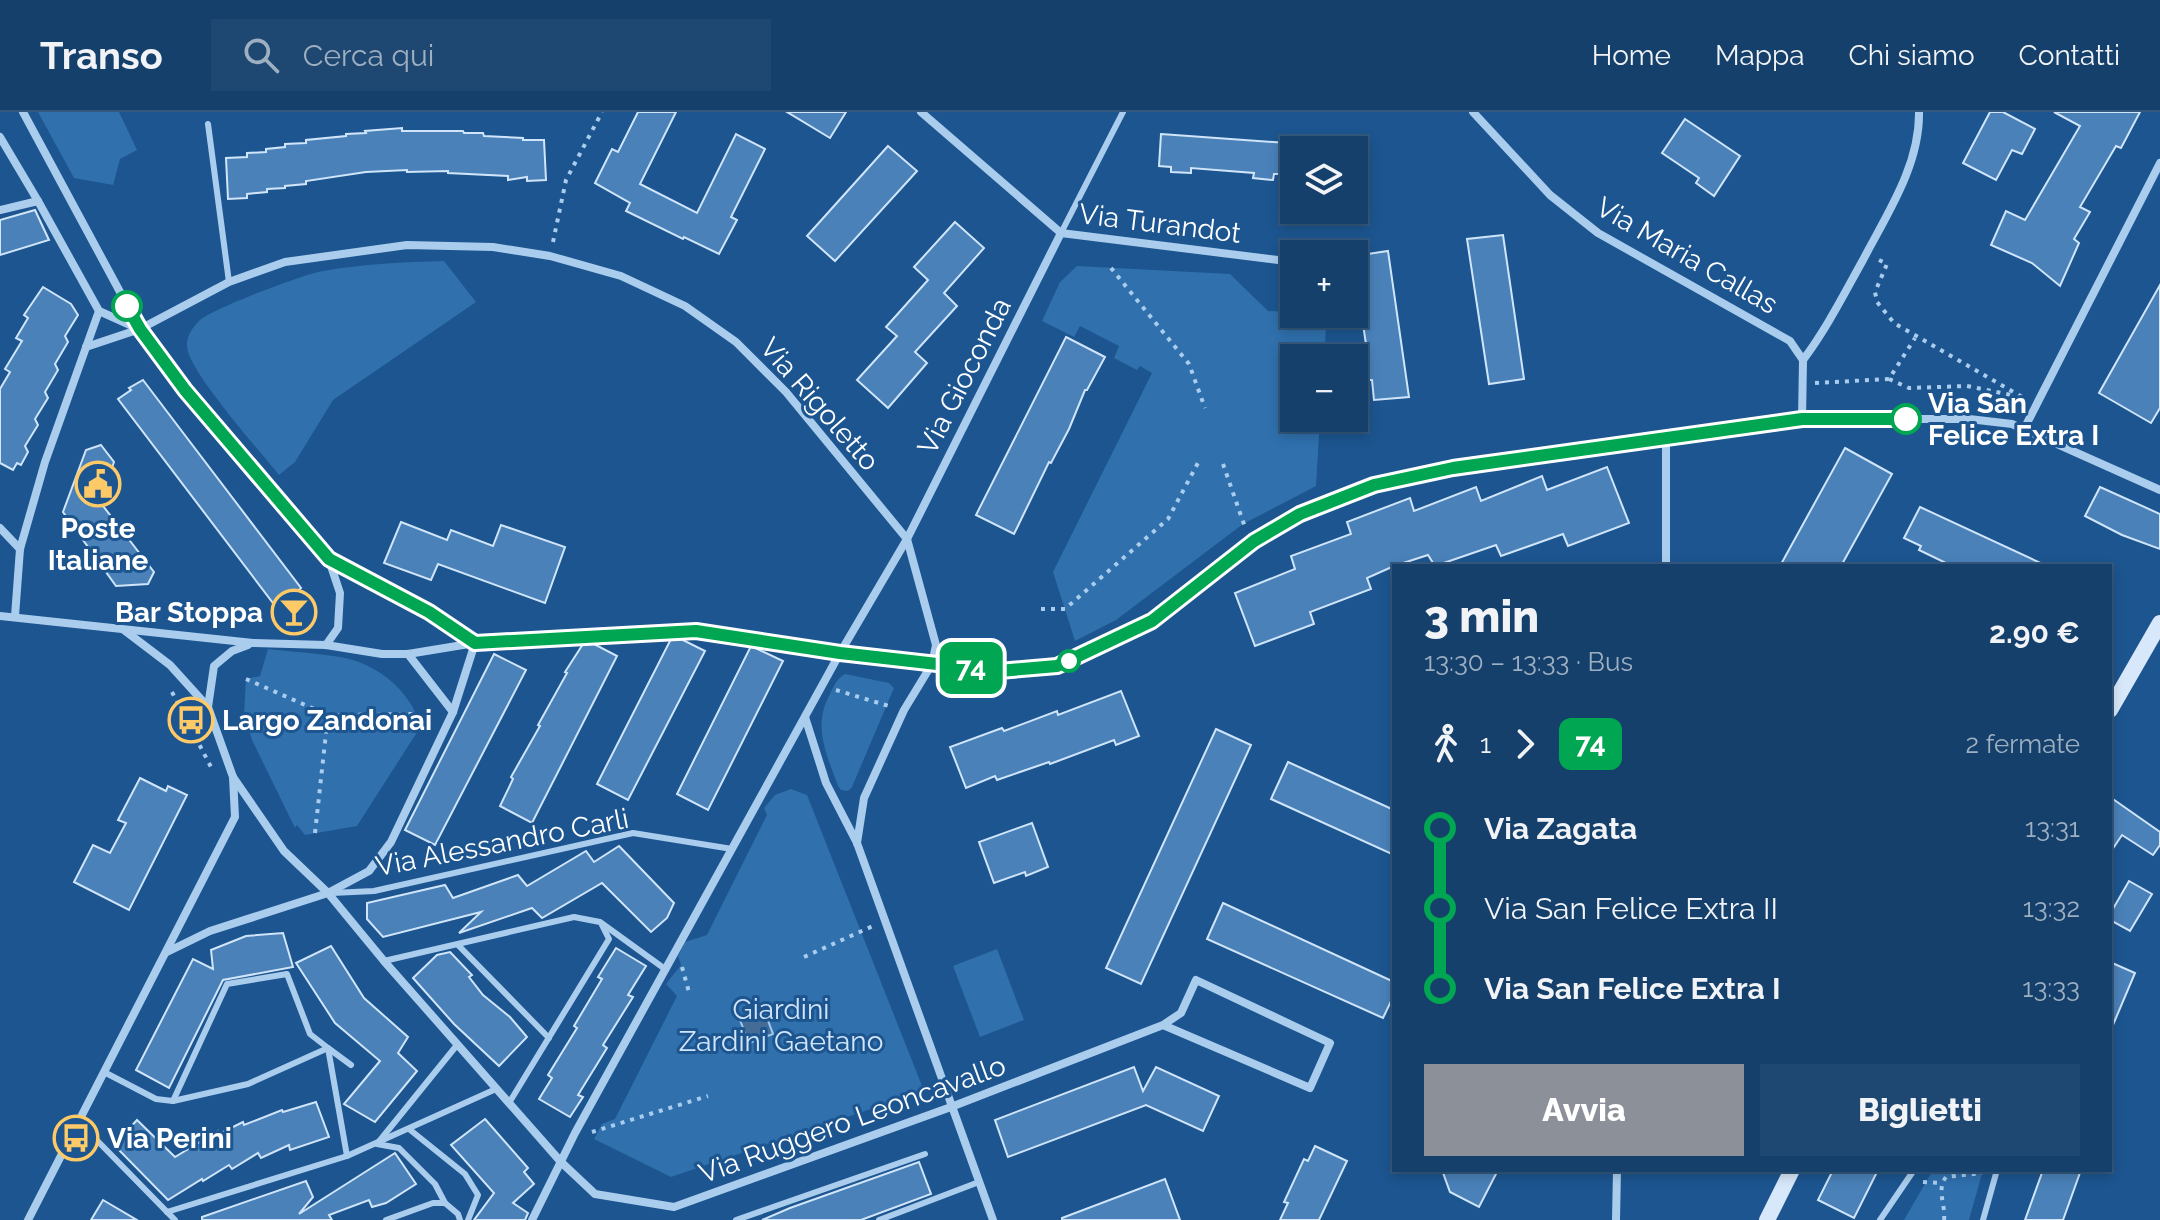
<!DOCTYPE html>
<html lang="it">
<head>
<meta charset="utf-8">
<style>
	:root { --surface:#15406b; --page:#1e4771; --text:#f1f3f6; --muted:#9dafc1; --line:#34597e; --accent:#8c9099 }
	body { margin:0; font-family:Raleway,sans-serif; background:var(--page); color:var(--text); height:100vh; display:flex; flex-direction:column; font-size:30px; white-space:nowrap }
	* { box-sizing:border-box; margin:0 }
	p { font-size:26px; color:var(--muted) }
	.icon { flex:none; width:44px; height:44px; fill:none; stroke:currentColor; stroke-width:2; stroke-linecap:round; stroke-linejoin:round }
	.map { position:relative; flex:1; overflow:hidden }
	.side { position:absolute; left:1392px; top:452px; width:720px; height:608px; display:flex; flex-direction:column; background:var(--surface); border-radius:0px; box-shadow:0 4px 12px #0003,0 0 0 2px var(--line) }
	.side>* { flex:none }
	.badge { padding:0 16px; border-radius:12px; font-size:28px; line-height:52px }
	.fabs { position:absolute; left:1280px; top:24px; display:grid; gap:16px }
	.fabs a { display:grid; place-items:center; width:88px; height:88px; border-radius:0px; background:var(--surface); box-shadow:0 4px 12px #0003,0 0 0 2px var(--line); font-size:40px }
	.map>.badge { position:absolute; translate:-50% -50%; box-shadow:0 0 0 4px #fff }
	.legs { display:flex; align-items:center; gap:12px; height:88px; padding:0 32px; font-size:26px }
	.legs p { margin-inline-start:auto }
	.head { display:flex; align-items:center; justify-content:space-between; height:136px; padding:0 32px }
	h1 { font-size:44px; font-weight:800; line-height:60px }
	.cta { display:flex; gap:16px; margin-top:auto; padding:16px 32px }
	.cta a { flex:1; height:92px; border-radius:0px; background:var(--accent); color:#fff; font-size:32px; font-weight:800; line-height:92px; text-align:center }
	.cta a+a { background:var(--page); color:var(--text) }
	ul { padding:0 32px; list-style:none }
	li { display:flex; align-items:center; gap:28px; height:80px; font-size:30px }
	li i { display:grid; place-items:center; width:12px; height:100%; margin:0 10px; background:currentColor }
	li i::after { content:''; width:20px; height:20px; margin:-10px; border:6px solid; border-radius:50%; background:var(--surface) }
	li p { margin-inline-start:auto }
	li:first-child i { background:linear-gradient(#0000 50%,currentColor 0) }
	li:last-child i { background:linear-gradient(currentColor 50%,#0000 0) }
	header { display:flex; align-items:center; gap:48px; box-sizing:border-box; height:112px; padding:0 40px; background:var(--surface); border-bottom:2px solid var(--line) }
	header strong { font-size:38px }
	nav { display:flex; gap:44px; margin-inline-start:auto; font-size:28px }
	.search { width:560px; height:72px; background:var(--page); display:flex; align-items:center; gap:20px; box-sizing:border-box; padding:0 28px; border-radius:0px; color:var(--muted); font-size:30px }
	.map>svg:first-child { display:block }
	.green { fill:#2f70ad }
	.water { fill:#446c96; stroke:#9dc8f0; stroke-width:2 }
	.building { fill:#4981b8; stroke:#d0e5fa; stroke-width:2 }
	.lines { fill:none; stroke-linecap:round; stroke-linejoin:round }
	.path { stroke:#aacdee; stroke-width:4; stroke-dasharray:4 6; stroke-linecap:butt }
	.lane { stroke:#aacdee; stroke-width:6 }
	.street { stroke:#aacdee; stroke-width:8 }
	.secondary { stroke:#d7e8fa; stroke-width:16 }
	.line-1-casing { stroke:#fff; stroke-width:18 }
	.line-1 { stroke:#00a651; stroke-width:12 }
	.stop-1-dot { fill:#fff; stroke:#00a651; stroke-width:4 }
	.labels { text-anchor:middle; stroke-width:6; stroke-linejoin:round; paint-order:stroke }
	.street-label { font-size:28px; fill:#fff; stroke:#1c558f }
	.stop-label { font-size:28px; font-weight:bold; fill:#fff; stroke:#1c558f; text-anchor:start }
	.poi-label { font-size:28px; font-weight:bold; fill:#fff; stroke:#1c558f; text-anchor:start }
	.park-label { font-size:28px; fill:#d0e5fa; stroke:#1c558f }
</style>
</head>
<body>
<header>
<strong>Transo</strong>
<div class="search"><svg class="icon" aria-label="search" viewBox="0 0 24 24"><circle cx="10" cy="10" r="6"/><path d="M15 15l6 6"/></svg>Cerca qui</div>
<nav><a>Home</a><a>Mappa</a><a>Chi siamo</a><a>Contatti</a></nav>
</header>
<div class="map">
<svg width="2160" height="1108" viewBox="0 0 2160 1108">
	<rect width="100%" height="100%" fill="#1c558f"/>
	<g class="green">
		<path d="M38,0H119L137,38L120,47L113,73L74,66Z"/>
		<path d="M444,149L476,190L333,288L295,350L279,363C260,339 189,260 187,235C186,225 192,216 199,209C211,197 304,162 323,159C363,152 403,150 444,149Z"/>
		<path d="M1077,154L1230,162L1268,199L1327,202L1324,246H1294V306H1320L1316,374L1243,412L1116,508L1075,529L1053,460L1152,261L1140,254L1137,258L1114,246L1119,234L1080,214L1074,225L1042,209L1060,170Z"/>
		<path d="M268,537C291,540 336,542 356,549C386,559 412,584 421,614L357,714L305,723L297,713L295,716L252,628L244,602L246,567L260,564Z"/>
		<path d="M845,562L889,571L894,576L852,675L848,679L841,678L838,674C827,643 812,614 830,582C834,574 837,566 845,562Z"/>
		<path d="M791,677L807,683L924,979L671,1065L594,1027L602,1012L615,1007L677,884L666,872L681,853L678,844L685,830L707,823L767,703L764,696L775,683Z"/>
		<path d="M997,837L1024,908L980,925L953,854Z"/>
		<path d="M1933,1058H1983L1969,1108H1904Z"/>
	</g>
	<path class="water" d="M764,898L773,922L749,931L740,908Z"/>
	<g class="building">
		<path d="M638,0H676L640,72L697,101L736,22L765,37L731,105L737,108L719,142L684,125L683,127L626,99L630,91L595,71L612,37L618,40Z"/>
		<path d="M787,0H846L830,26Z"/>
		<path d="M1990,0H2003L2035,17L2022,42L2012,38L1996,68L1963,51Z"/>
		<path d="M2054,0H2140L2121,36L2116,34L2080,95L2090,100L2074,127L2079,131L2060,174L2032,151L1991,133L2006,99L2025,108L2080,14Z"/>
		<path d="M1685,7L1740,44L1714,84L1696,71L1699,66L1662,41Z"/>
		<path d="M402,16V19H463L464,21H483L484,24L523,26V28H544L546,68L527,69V65L508,68V64L448,61V59L407,60V58L366,60L306,69V72L285,74V76L267,77V80L247,82V86L228,87L226,46L247,45V41L266,40V37L285,35V32L306,31V28L346,24V22L366,21L365,19Z"/>
		<path d="M1161,22L1287,31L1284,62H1274L1273,68L1253,66L1254,61L1191,56V61L1171,60V55L1159,54Z"/>
		<path d="M888,34L917,59L835,149L807,124Z"/>
		<path d="M35,98L49,128L0,143V108Z"/>
		<path d="M955,110L984,136L944,181L957,194L915,240L927,251L888,296L857,268L897,224L886,215L928,168L914,155Z"/>
		<path d="M1503,123L1524,267L1489,272L1467,127Z"/>
		<path d="M1388,139L1409,285L1374,288L1372,268H1367L1364,246H1368L1363,212L1359,213L1354,178V144Z"/>
		<path d="M2160,173V296L2151,311L2099,281Z"/>
		<path d="M43,175L71,192L78,203L65,224L68,230L55,252L58,258L45,280L48,286L35,307L38,313L25,334L28,340L21,353L17,351L13,358L0,351V277L10,260L5,257L22,229L16,226L28,206L24,203Z"/>
		<path d="M1066,225L1105,245L1087,278H1085L1069,317L1051,351L1049,350L1014,422L976,403Z"/>
		<path d="M143,268L301,476L290,487L288,485L276,495L118,287L131,278L129,276Z"/>
		<path d="M101,333L114,350L100,390L154,460L148,472L116,474L63,400L86,338Z"/>
		<path d="M1845,336L1892,362L1841,454H1780Z"/>
		<path d="M1607,355L1629,411L1568,434L1563,422L1501,444L1496,433L1435,454L1428,443L1394,454L1367,466L1371,477L1310,500L1314,512L1255,534L1235,481L1295,457L1291,444L1351,422L1347,410L1410,386L1414,399L1476,375L1481,389L1542,364L1547,378Z"/>
		<path d="M2100,375L2160,402V437L2122,423L2085,404Z"/>
		<path d="M1920,395L2047,454H1952L1919,438L1921,434L1904,426Z"/>
		<path d="M401,410L447,428L451,418L493,434L501,413L565,435L545,491L438,452L431,468L384,451Z"/>
		<path d="M671,527H681L705,539L628,688L597,672Z"/>
		<path d="M583,532H594L617,544L532,711L500,694L513,667L511,665L540,614L538,613L567,561L565,560Z"/>
		<path d="M751,534L783,549L708,698L677,682Z"/>
		<path d="M494,542L526,558L435,733L405,718Z"/>
		<path d="M1121,579L1139,624L1116,633L1114,628L1050,652L1049,650L997,668L995,664L966,676L950,635L1002,616L1004,619L1057,599L1058,603Z"/>
		<path d="M1216,617L1251,633L1141,872L1106,856Z"/>
		<path d="M1288,650L1394,698V743L1271,687Z"/>
		<path d="M140,666L166,679L168,674L187,683L129,798L74,770L93,733L110,741L126,711L118,708Z"/>
		<path d="M2110,685L2160,720V733L2153,743L2122,723L2110,741Z"/>
		<path d="M1032,711L1048,755L1026,764L1025,760L994,771L979,730Z"/>
		<path d="M619,734L674,791L667,806L651,820L602,771L542,806L532,796L459,821L481,800L383,825L367,807V791L445,773L453,786L518,763L527,774L586,739L594,750Z"/>
		<path d="M2129,769L2152,782L2130,819L2110,808V802Z"/>
		<path d="M1223,791L1394,870V883L1383,906L1207,827Z"/>
		<path d="M283,821L293,855L223,868L169,976L136,958L193,847L213,857L211,838L246,824Z"/>
		<path d="M331,834L364,886L408,925L398,941L417,959L375,1010L344,992L380,949L335,911L296,851Z"/>
		<path d="M616,836L646,854L628,883L633,885L603,933L607,936L578,983L583,985L570,1005L539,987L552,966L548,963L577,916L574,914L602,867L598,865Z"/>
		<path d="M450,840L472,863L469,865L483,883L510,905L527,925L499,954L454,912L413,866L437,843Z"/>
		<path d="M2110,850L2135,861L2110,920Z"/>
		<path d="M1134,955L1143,979L1156,955L1219,984L1203,1019L1146,993L1008,1045L995,1008Z"/>
		<path d="M316,990L329,1025L290,1038L289,1033L261,1046L258,1041L232,1057L229,1053L203,1069L202,1067L168,1088L114,1033L137,1008L175,1045L218,1019L219,1022L243,1010L244,1013L282,998L283,1000Z"/>
		<path d="M485,1007L528,1056L524,1060L534,1072L513,1091L528,1101L525,1108H474L494,1081L451,1033Z"/>
		<path d="M1315,1034L1347,1049L1319,1108H1280L1288,1091L1284,1090L1304,1047L1308,1049Z"/>
		<path d="M395,1041L416,1072L386,1091L372,1095L369,1088L329,1103L332,1108H202V1105L306,1069L313,1085L299,1102Z"/>
		<path d="M919,1050L931,1082L861,1108H762L790,1096Z"/>
		<path d="M1442,1058H1498L1479,1095L1450,1080Z"/>
		<path d="M1833,1058H1878L1854,1106L1818,1088Z"/>
		<path d="M2043,1058H2081L2063,1108H2025Z"/>
		<path d="M1165,1067L1180,1108H1062V1106Z"/>
		<path d="M103,1088L137,1108H91Z"/>
	</g>
	<g class="lines">
		<g class="path">
			<path d="M553,130L566,68L602,0"/>
			<path d="M1879,148L1887,152L1875,180L1877,190L1894,211L2024,286"/>
			<path d="M1111,156L1189,252L1205,296"/>
			<path d="M1889,267L1909,276L1967,274L2016,284"/>
			<path d="M1815,271L1889,267L1915,226"/>
			<path d="M1223,352L1246,418"/>
			<path d="M1041,497H1065L1168,407L1199,349"/>
			<path d="M246,567L328,603L418,602"/>
			<path d="M836,578L892,595"/>
			<path d="M172,580L212,657"/>
			<path d="M315,721L328,603"/>
			<path d="M804,845L873,814"/>
			<path d="M682,855L690,884"/>
			<path d="M592,1020L708,984"/>
			<path d="M1923,1070L1941,1071"/>
			<path d="M1944,1108C1946,1093 1936,1078 1946,1065L1982,1061"/>
		</g>
		<g class="lane">
			<path d="M208,12L229,170"/>
			<path d="M1061,121L1123,0"/>
			<path d="M332,781L374,779L633,721L732,737"/>
			<path d="M458,833L549,926"/>
			<path d="M384,849L574,805L600,810L665,857"/>
			<path d="M104,960L156,987L173,989L227,872L287,862L310,922L328,936L347,1044"/>
			<path d="M173,989L248,972L328,936L351,953"/>
			<path d="M509,991L609,827L602,813"/>
			<path d="M78,1009L175,1108"/>
			<path d="M409,1017L465,1062L478,1083L468,1108"/>
			<path d="M445,1091L435,1072L399,1036L377,1032L457,933"/>
			<path d="M167,1100L347,1044L496,977"/>
			<path d="M386,1108L433,1091H445L458,1102L460,1108"/>
			<path d="M736,1108L925,1042"/>
			<path d="M879,1108L979,1070"/>
			<path d="M1880,1108L1914,1058"/>
			<path d="M1983,1108L1997,1058"/>
		</g>
		<g class="street">
			<path d="M23,0L140,217L185,278L329,447L429,500L474,530"/>
			<path d="M921,0L1061,121L1294,150"/>
			<path d="M1473,0L1550,83L1598,121L1790,229L1803,248L1802,307"/>
			<path d="M0,25L38,89L0,98"/>
			<path d="M38,89L99,199L139,217"/>
			<path d="M86,235L140,217L229,170L285,150L407,133L493,135L550,144L621,164L685,194L736,230L786,280L907,427L936,533L932,552L904,598L864,686L857,731"/>
			<path d="M1803,248C1827,216 1844,182 1863,148C1887,102 1920,53 1919,0"/>
			<path d="M2024,317L2160,51"/>
			<path d="M0,416L20,437"/>
			<path d="M1666,454V327"/>
			<path d="M0,504L253,531L326,533L382,542H408L475,531L696,519L840,541L1015,559L1057,554L1152,509L1254,429L1300,402L1374,373L1453,356L1802,307H1969L2012,312L2160,378"/>
			<path d="M15,504L20,437L45,350L99,199"/>
			<path d="M124,518L170,553L208,595L233,665L284,739L328,781L384,849L561,1050L595,1082L674,1095L951,995L1163,913L1310,976L1330,931L1196,868L1181,901L1163,913"/>
			<path d="M326,533L338,516L340,481L329,448"/>
			<path d="M408,542L453,600"/>
			<path d="M208,595L214,554L232,539L248,533"/>
			<path d="M805,605L826,671L857,731L993,1108"/>
			<path d="M167,840L210,819L328,781L369,759L391,730L453,600L475,531"/>
			<path d="M28,1108L235,705L233,665"/>
			<path d="M532,1108L575,1021L840,541L907,427L1061,121"/>
			<path d="M1616,1108L1617,1058"/>
		</g>
		<g class="secondary">
			<path d="M2110,598L2160,511"/>
			<path d="M1767,1108L1792,1058"/>
		</g>
	</g>
	<g class="lines">
		<g class="line-1-casing">
			<path id="line-1" d="M127,194L140,217L185,278L329,447L429,500L475,531L696,519L840,541L999,559L1057,554L1152,509L1254,429L1300,402L1374,373L1453,356L1802,307H1906"/>
		</g>
		<use href="#line-1" class="line-1"/>
	</g>
	<defs>
		<g id="civic-ring" transform="scale(2.3)"><circle r="9.5" fill="#1c558f" stroke="#fec967" stroke-width="1.5"/><path d="M-.6-6.5H3V-4.5H.6V-3L4-1V1h2V6H-6V1h2V-1L-.6-3ZM-1.2 2.5V6h2.4V2.5Z" fill="#fec967"/></g>
		<g id="bar-ring" transform="scale(2.3)"><circle r="9.5" fill="#1c558f" stroke="#fec967" stroke-width="1.5"/><path d="M-6-5H6L.8 .8V4.5H3.5V6h-7V4.5H-.8V.8Z" fill="#fec967"/></g>
		<g id="bus-ring" transform="scale(2.3)"><circle r="9.5" fill="#1c558f" stroke="#fec967" stroke-width="1.5"/><path d="M-5-6H5V4H4V6H2V4H-2V6H-4V4H-5ZM-3.5-4V0h7V-4ZM-3.5 1.2v1.5H-2V1.2ZM2 1.2v1.5H3.5V1.2Z" fill="#fec967"/></g>
	</defs>
	<g fill-rule="evenodd">
		<use href="#civic-ring" x="98" y="372"/>
		<use href="#bar-ring" x="294" y="500"/>
		<use href="#bus-ring" x="191" y="608"/>
		<use href="#bus-ring" x="76" y="1026"/>
	</g>
	<g class="stop-1-dot">
		<circle cx="127" cy="194" r="14"/>
		<circle cx="1906" cy="307" r="14"/>
		<circle cx="1069" cy="549" r="10"/>
	</g>
	<g class="labels">
		<g class="street-label">
			<text transform="translate(1160 111) rotate(7)" y="10">Via Turandot</text>
			<text transform="translate(1687 143) rotate(30)" y="10">Via Maria Callas</text>
			<text transform="translate(964 264) rotate(-63)" y="10">Via Gioconda</text>
			<text transform="translate(820 292) rotate(49)" y="10">Via Rigoletto</text>
			<text transform="translate(502 730) rotate(-11)" y="10">Via Alessandro Carli</text>
			<text transform="translate(852 1007) rotate(-20)" y="10">Via Ruggero Leoncavallo</text>
		</g>
		<g class="stop-label">
			<text x="1928" y="301">Via San<tspan x="1928" dy="32">Felice Extra I</tspan></text>
		</g>
		<g class="poi-label">
			<text x="98" y="426" text-anchor="middle">Poste<tspan x="98" dy="32">Italiane</tspan></text>
			<text x="263" y="510" text-anchor="end">Bar Stoppa</text>
			<text x="222" y="618">Largo Zandonai</text>
			<text x="107" y="1036">Via Perini</text>
		</g>
		<g class="park-label">
			<text x="781" y="907">Giardini<tspan x="781" dy="32">Zardini Gaetano</tspan></text>
		</g>
	</g>
</svg>
<div class="fabs">
<a><svg class="icon" aria-label="layers" viewBox="0 0 24 24"><path d="M12 4l9 5-9 5-9-5zM3 14l9 5 9-5"/></svg></a>
<a>+</a>
<a>−</a>
</div>
<b class="badge" style="left:971px;top:556px;background:#00a651;color:#fff">74</b>
<section class="side">
<div class="head"><div><h1>3 min</h1><p>13:30 – 13:33 · Bus</p></div><b>2.90 €</b></div>
<div class="legs"><svg class="icon" aria-label="walk" viewBox="0 0 24 24"><circle cx="13" cy="4" r="2"/><path d="M13 8l-2 6 4 7M11 14l-3 7M7 12l3-4h3l4 4"/></svg>1<svg class="icon" aria-label="forward" viewBox="0 0 24 24"><path d="M9 5l7 7-7 7"/></svg><b class="badge" style="background:#00a651;color:#fff">74</b><p>2 fermate</p></div>
<ul>
<li><i style="color:#00a651"></i><b>Via Zagata</b><p>13:31</p></li>
<li><i style="color:#00a651"></i><span>Via San Felice Extra II</span><p>13:32</p></li>
<li><i style="color:#00a651"></i><b>Via San Felice Extra I</b><p>13:33</p></li>
</ul>
<div class="cta"><a>Avvia</a><a>Biglietti</a></div>
</section>
</div>
</body>
</html>
